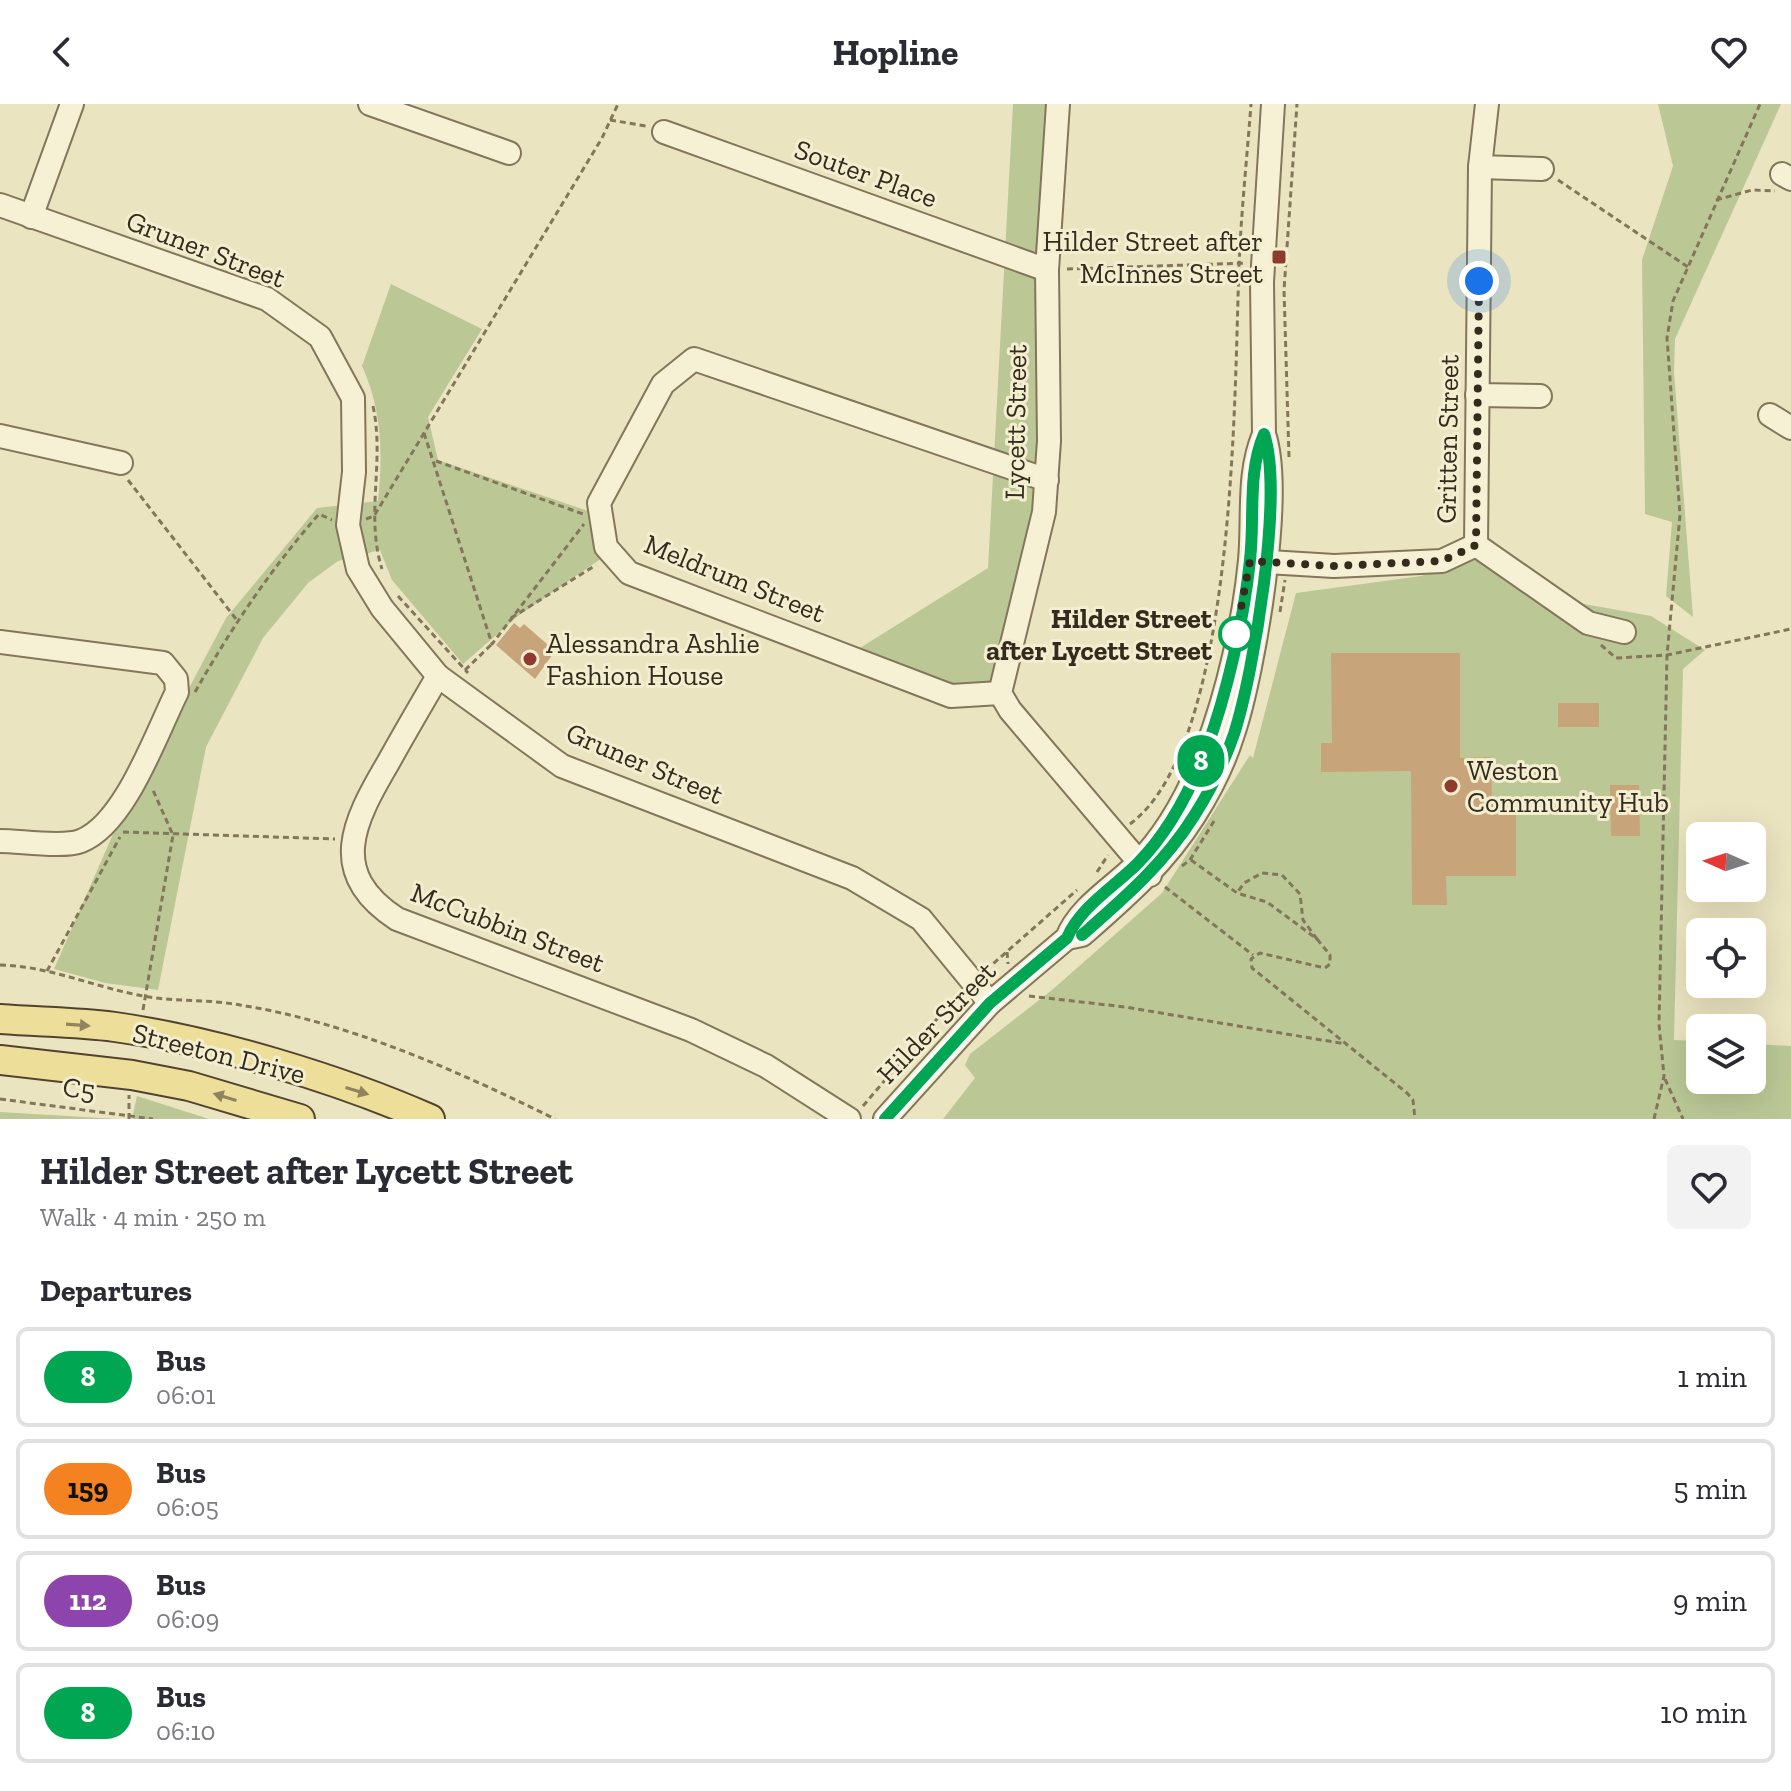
<!DOCTYPE html>
<html lang="en">
<head>
<meta charset="utf-8">
<style>
	:root { --surface:#fff; --page:#f2f2f3; --text:#2b2b33; --muted:#7c7c81; --line:#e1e1e2 }
	body { margin:0; font-family:"Zilla Slab",serif; background:var(--page); color:var(--text); height:100vh; display:flex; flex-direction:column; font-size:30px; white-space:nowrap }
	* { box-sizing:border-box; margin:0 }
	p { font-size:26px; color:var(--muted) }
	.icon { flex:none; width:44px; height:44px; fill:none; stroke:currentColor; stroke-width:2; stroke-linecap:round; stroke-linejoin:round }
	.map { position:relative; height:1015px; overflow:hidden }
	.side { display:flex; flex-direction:column; background:var(--surface); flex:1 }
	.side>* { flex:none }
	.badge { padding:0 16px; border-radius:26px; font-size:28px; line-height:52px }
	.needle { width:52px; rotate:273deg }
	.buttons { position:absolute; left:1686px; top:718px; display:grid; gap:16px }
	.buttons a { display:grid; place-items:center; width:80px; height:80px; border-radius:12px; background:var(--surface); box-shadow:0 8px 32px #0002; font-size:40px }
	.you { position:absolute; width:40px; height:40px; margin:-20px; border:6px solid #fff; border-radius:50%; background:#1a73e8; box-shadow:0 0 0 12px #1a73e833 }
	.map>.badge { position:absolute; translate:-50% -50%; box-shadow:0 0 0 4px #fff }
	h2 { padding:0 40px; font-size:30px; line-height:72px }
	.round { display:grid; place-items:center; flex:none; width:84px; height:84px; border-radius:12px; background:var(--page) }
	.head { display:flex; align-items:center; justify-content:space-between; height:136px; padding:0 40px }
	h1 { font-size:38px; font-weight:700; line-height:60px }
	ul { padding:0; list-style:none }
	li { display:flex; align-items:center; gap:24px; height:100px; margin:0 16px 12px; padding:0 24px; border:4px solid var(--line); border-radius:12px }
	li div { flex:1 }
	li b { display:block; font-size:30px }
	li em { font-style:normal }
	li .badge { min-width:88px; font-weight:700; text-align:center }
	header { display:flex; justify-content:space-between; align-items:center; height:104px; padding:0 40px; background:var(--surface); font-size:36px; font-weight:700 }
	.map>svg:first-child { display:block }
	.green { fill:#bbc896 }
	.building { fill:#c7a479 }
	.lines { fill:none; stroke-linecap:round; stroke-linejoin:round }
	.minor-casing { stroke:#83765a; stroke-width:26 }
	.major-casing { stroke:#51432e; stroke-width:32 }
	.path { stroke:#83765a; stroke-width:3; stroke-dasharray:6 4; stroke-linecap:butt }
	.minor { stroke:#f6f1d4; stroke-width:22 }
	.major { stroke:#edde9a; stroke-width:28 }
	.oneway { fill:#90845c }
	.line-casing { stroke:#fff; stroke-width:18 }
	.line { stroke:#00a651; stroke-width:12 }
	.walk { stroke:#342b1d; stroke-width:8; stroke-dasharray:0 14.4 }
	.poi-dot { fill:#8f3a2d; stroke:#f3eed0; stroke-width:3 }
	.stop-dot { fill:#fff; stroke:#00a651; stroke-width:4 }
	.labels { text-anchor:middle; stroke-width:6; stroke-linejoin:round; paint-order:stroke }
	.street-label { font-size:28px; fill:#342b1d; stroke:#f3eed0 }
	.poi-label { font-size:28px; fill:#342b1d; stroke:#f3eed0; text-anchor:start }
	.stop-label { font-size:28px; font-weight:bold; fill:#342b1d; stroke:#f3eed0; text-anchor:end }
</style>
</head>
<body>
<header><svg class="icon" aria-label="back" viewBox="0 0 24 24"><path d="M15 5l-7 7 7 7"/></svg>Hopline<svg class="icon" aria-label="heart" viewBox="0 0 24 24"><path d="M12 20l-8-8c-3-5 5-10 8-4 3-6 11-1 8 4z"/></svg></header>
<div class="map">
<svg width="1791" height="1015" viewBox="0 0 1791 1015">
	<rect width="100%" height="100%" fill="#ebe4c1"/>
	<g class="green">
		<path d="M1013,0H1054L1037,398L996,587L951,583L855,547L988,464Z"/>
		<path d="M1658,0H1781L1675,235L1674,268L1693,513L1666,492L1672,418L1645,410L1642,156L1673,62Z"/>
		<path d="M391,180L482,225L428,313L438,356L594,409L605,452L518,512L463,560L392,476L380,446L338,457L308,479L263,534L206,643L158,886L105,879L54,865L117,721L226,514L317,404L378,397C383,349 382,306 362,262Z"/>
		<path d="M1472,454L1534,491L1651,512L1705,546L1683,565L1674,936L1700,937V976H1752V940L1791,942V1015H943L975,974L965,961L970,950L1052,886L1162,789L1250,651L1253,654L1296,489L1421,472Z"/>
		<path d="M137,992L209,1015H132Z"/>
		<path d="M0,1008L118,1015H0Z"/>
	</g>
	<g class="building">
		<path d="M514,519L520,524L524,520L555,547L535,575L496,541Z"/>
		<path d="M1331,549H1460V654L1491,653L1492,696H1516V772H1446L1447,801H1412L1411,667L1321,668V639H1332Z"/>
		<rect x="1558" y="599" width="41" height="24"/>
		<path d="M1610,681H1639L1640,732H1611Z"/>
	</g>
	<g class="lines">
		<g class="minor-casing">
			<g id="minor">
				<path d="M370,0L509,49"/>
				<path d="M1058,0L1047,166L1049,337L1044,408L1000,589L1010,606L1150,771"/>
				<path d="M664,28L1047,166"/>
				<path d="M1480,63L1542,65"/>
				<path d="M1782,70L1791,75"/>
				<path d="M0,101L267,195L320,233L353,294L354,368L348,421L358,465L382,504L438,572L562,662L852,774L921,815L990,899"/>
				<path d="M31,113L72,0"/>
				<path d="M1477,291L1540,292"/>
				<path d="M1770,311L1791,324"/>
				<path d="M0,332L121,359"/>
				<path d="M1476,441L1588,519L1624,528"/>
				<path d="M1251,457L1334,462L1442,457L1476,441L1480,63L1487,0"/>
				<path d="M0,538L163,559L176,575L177,588C156,630 125,720 81,737C63,744 20,737 0,737"/>
				<path d="M438,572C421,601 404,630 388,659C354,717 326,769 397,815L691,926L766,962L849,1015"/>
				<path d="M1000,589L951,592L629,469L606,443L599,399L663,280L694,255L1047,376"/>
				<path d="M1067,834L1082,831C1123,795 1164,760 1194,712C1210,687 1224,659 1233,630C1254,568 1284,389 1264,330L1262,178L1273,0"/>
				<path d="M885,1015L990,899L1067,834C1079,803 1114,783 1137,760C1169,728 1190,687 1206,646C1228,588 1244,518 1250,456C1254,413 1247,370 1264,330"/>
			</g>
		</g>
		<g class="major-casing">
			<g id="major">
				<path d="M0,915C38,918 77,918 115,923C214,937 339,975 430,1015"/>
				<path d="M0,956L132,971L189,982L300,1015"/>
			</g>
		</g>
		<g class="path">
			<path d="M610,16L646,22"/>
			<path d="M1558,76L1688,163"/>
			<path d="M1716,96L1752,86L1775,87"/>
			<path d="M1067,165L1247,159"/>
			<path d="M373,302C385,357 365,411 382,465"/>
			<path d="M424,329L492,540L584,420"/>
			<path d="M1289,353L1284,186L1297,0"/>
			<path d="M436,357L583,410"/>
			<path d="M128,376L236,515"/>
			<path d="M366,415L374,412L602,34L618,0"/>
			<path d="M398,492L468,569"/>
			<path d="M1280,508L1285,476"/>
			<path d="M511,514L596,461"/>
			<path d="M1601,541L1616,554L1667,551L1791,525"/>
			<path d="M465,566L492,540"/>
			<path d="M195,588C232,523 270,466 319,410L332,416"/>
			<path d="M1130,720C1237,641 1234,291 1239,163C1241,109 1247,54 1251,0"/>
			<path d="M123,728L335,735"/>
			<path d="M1191,756L1237,789L1267,798L1317,835L1303,816L1300,790L1282,771L1262,769L1244,779L1237,789"/>
			<path d="M1182,762L1190,756L1214,717"/>
			<path d="M1097,768L1108,751"/>
			<path d="M1165,783L1253,851"/>
			<path d="M1317,835L1330,851V860L1325,864L1260,849L1251,855L1252,864L1407,989L1413,996L1415,1015"/>
			<path d="M1007,848L1008,860"/>
			<path d="M0,861C49,862 94,883 143,892C175,898 208,895 240,901C348,918 458,967 555,1015"/>
			<path d="M986,866L1077,786"/>
			<path d="M47,867L120,733"/>
			<path d="M1029,892L1125,903L1346,940"/>
			<path d="M143,906L173,731L152,684"/>
			<path d="M1665,975L1683,1015"/>
			<path d="M0,995L153,1015"/>
			<path d="M863,1002L959,889"/>
			<path d="M129,1015V991"/>
			<path d="M1654,1015L1664,972L1659,920L1667,551L1680,411L1667,234L1673,197L1760,0"/>
		</g>
		<use href="#minor" class="minor"/>
		<use href="#major" class="major"/>
	</g>
	<defs><path id="oneway-solid" d="M-6-.8H1V-3.2L6.5 0L1 3.2V.8H-6Z" transform="scale(2)"/></defs>
	<g class="oneway">
		<use href="#oneway-solid" transform="translate(78 921) rotate(4)"/>
		<use href="#oneway-solid" transform="translate(357 987) rotate(17)"/>
		<use href="#oneway-solid" transform="translate(225 993) rotate(-163)"/>
	</g>
	<g class="lines">
		<g class="line-casing">
			<path id="line" d="M885,1015L990,899L1067,834C1080,803 1114,783 1137,760C1169,728 1190,687 1206,646C1227,590 1244,515 1250,456C1255,413 1247,370 1264,330C1284,389 1254,568 1234,630C1224,659 1210,687 1194,712C1164,760 1123,795 1082,831"/>
		</g>
		<use href="#line" class="line"/>
		<path class="walk" d="M1236,530L1250,457L1334,462L1442,457L1476,441L1479,177"/>
	</g>
	<g class="poi-dot">
		<rect x="1271" y="145" width="16" height="16" rx="4"/>
		<circle cx="530" cy="555" r="8"/>
		<circle cx="1451" cy="682" r="8"/>
	</g>
	<circle class="stop-dot" cx="1236" cy="530" r="16"/>
	<g class="labels">
		<g class="street-label">
			<text transform="translate(866 69) rotate(20)" y="10">Souter Place</text>
			<text transform="translate(206 145) rotate(21)" y="10">Gruner Street</text>
			<text transform="translate(1015 318) rotate(-89)" y="10">Lycett Street</text>
			<text transform="translate(1447 335) rotate(-89)" y="10">Gritten Street</text>
			<text transform="translate(735 474) rotate(22)" y="10">Meldrum Street</text>
			<text transform="translate(645 659) rotate(23)" y="10">Gruner Street</text>
			<text transform="translate(508 823) rotate(21)" y="10">McCubbin Street</text>
			<text transform="translate(936 918) rotate(-46)" y="10">Hilder Street</text>
			<text transform="translate(219 949) rotate(14)" y="10">Streeton Drive</text>
			<text transform="translate(79 984) rotate(7)" y="10">C5</text>
		</g>
		<g class="poi-label">
			<text x="1263" y="147" text-anchor="end">Hilder Street after<tspan x="1263" dy="32">McInnes Street</tspan></text>
			<text x="546" y="549">Alessandra Ashlie<tspan x="546" dy="32">Fashion House</tspan></text>
			<text x="1467" y="676">Weston<tspan x="1467" dy="32">Community Hub</tspan></text>
		</g>
		<g class="stop-label">
			<text x="1212" y="524">Hilder Street<tspan x="1212" dy="32">after Lycett Street</tspan></text>
		</g>
	</g>
</svg>
<div class="buttons">
<a><svg class="needle" viewBox="-14 -14 28 28"><path d="M0-13l5 13h-10z" fill="#e53935"/><path d="M0 13l5-13h-10z" fill="#7c7c81"/></svg></a>
<a><svg class="icon" aria-label="locate" viewBox="0 0 24 24"><circle cx="12" cy="12" r="6"/><path d="M12 2v4M12 18v4M2 12h4M18 12h4"/></svg></a>
<a><svg class="icon" aria-label="layers" viewBox="0 0 24 24"><path d="M12 4l9 5-9 5-9-5zM3 14l9 5 9-5"/></svg></a>
</div>
<div class="you" style="left:1479px;top:177px"></div>
<b class="badge" style="left:1201px;top:657px;background:#00a651;color:#fff">8</b>
</div>
<section class="side">
<div class="head"><div><h1>Hilder Street after Lycett Street</h1><p>Walk · 4 min · 250 m</p></div><a class="round"><svg class="icon" aria-label="heart" viewBox="0 0 24 24"><path d="M12 20l-8-8c-3-5 5-10 8-4 3-6 11-1 8 4z"/></svg></a></div>
<h2>Departures</h2>
<ul>
<li><span class="badge" style="background:#00a651;color:#fff">8</span><div><b>Bus</b><p>06:01</p></div><em>1 min</em></li>
<li><span class="badge" style="background:#f58220;color:#111">159</span><div><b>Bus</b><p>06:05</p></div><em>5 min</em></li>
<li><span class="badge" style="background:#8e44ad;color:#fff">112</span><div><b>Bus</b><p>06:09</p></div><em>9 min</em></li>
<li><span class="badge" style="background:#00a651;color:#fff">8</span><div><b>Bus</b><p>06:10</p></div><em>10 min</em></li>
</ul>
</section>
</body>
</html>
